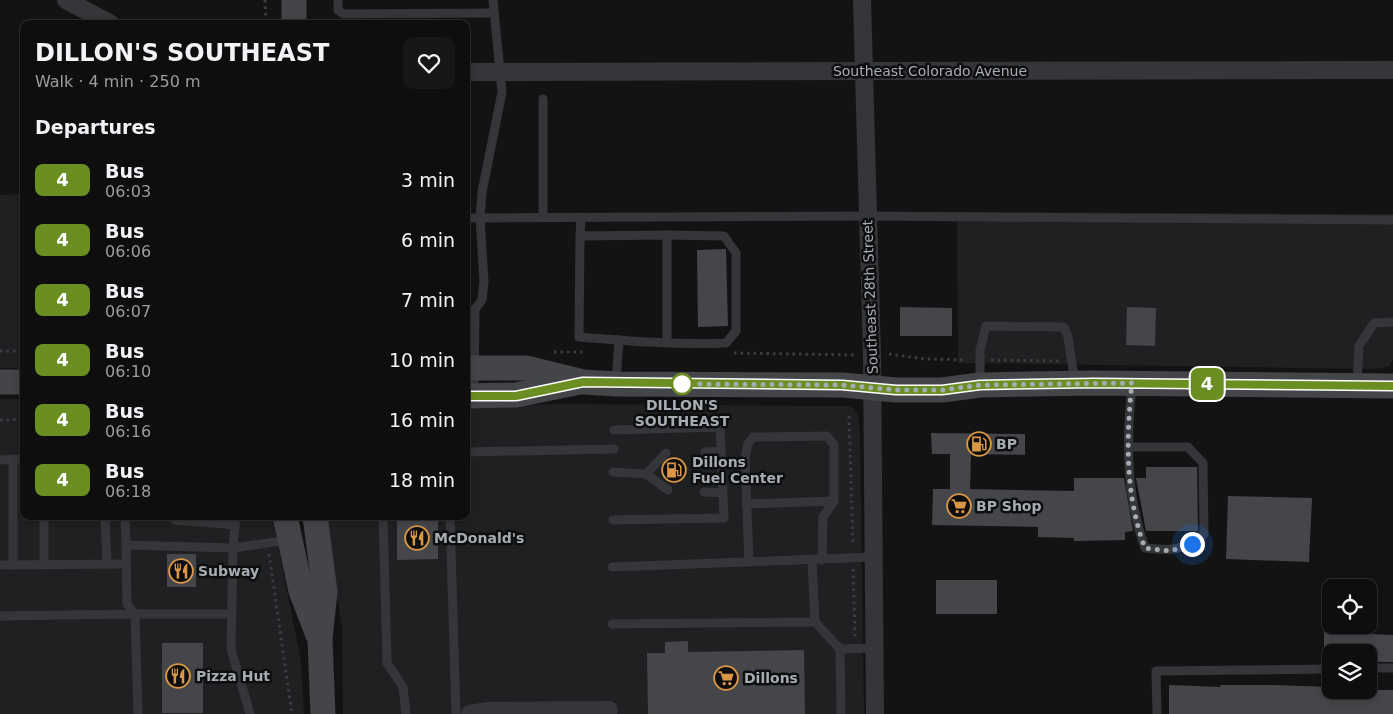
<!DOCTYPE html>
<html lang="en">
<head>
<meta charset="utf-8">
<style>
	:root { --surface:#0e0e0f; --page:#171718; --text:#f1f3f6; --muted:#9b9c9e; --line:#2e2e2f }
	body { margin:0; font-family:"DejaVu Sans",sans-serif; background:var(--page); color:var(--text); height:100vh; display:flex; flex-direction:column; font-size:19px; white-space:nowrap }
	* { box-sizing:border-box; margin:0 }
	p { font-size:16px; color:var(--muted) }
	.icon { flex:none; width:28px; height:28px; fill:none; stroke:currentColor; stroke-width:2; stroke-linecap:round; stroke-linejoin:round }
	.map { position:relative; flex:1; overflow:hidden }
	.side { position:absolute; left:20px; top:20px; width:450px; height:500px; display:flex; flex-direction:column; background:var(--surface); border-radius:10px; box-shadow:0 2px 8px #0003,0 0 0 1px var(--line) }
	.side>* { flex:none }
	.badge { padding:0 10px; border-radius:8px; font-size:18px; line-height:32px }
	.buttons { position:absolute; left:1322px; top:579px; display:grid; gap:10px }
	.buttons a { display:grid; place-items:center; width:55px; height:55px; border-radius:10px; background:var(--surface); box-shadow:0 2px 8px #0003,0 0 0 1px var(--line); font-size:25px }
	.you { position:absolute; width:25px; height:25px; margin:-12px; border:4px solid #fff; border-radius:50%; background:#1a73e8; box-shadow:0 0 0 8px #1a73e833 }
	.map>.badge { position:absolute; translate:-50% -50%; box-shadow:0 0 0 2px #fff }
	h2 { padding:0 15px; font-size:19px; line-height:45px }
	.round { display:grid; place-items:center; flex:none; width:52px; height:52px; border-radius:10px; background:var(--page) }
	.headline { display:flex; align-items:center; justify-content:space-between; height:85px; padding:0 15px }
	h1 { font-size:24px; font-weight:600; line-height:38px }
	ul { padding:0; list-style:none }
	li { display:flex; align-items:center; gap:15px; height:60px; padding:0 15px }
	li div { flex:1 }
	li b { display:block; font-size:19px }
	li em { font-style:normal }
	li .badge { min-width:55px; font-weight:700; text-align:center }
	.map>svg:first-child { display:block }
	.built { fill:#1f2021 }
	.building { fill:#454649 }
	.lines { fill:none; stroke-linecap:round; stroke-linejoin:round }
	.path { stroke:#3b3d40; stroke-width:3; stroke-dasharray:2.5 4; stroke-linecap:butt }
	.lane { stroke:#353639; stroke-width:9 }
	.street { stroke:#353639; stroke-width:18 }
	.secondary { stroke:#434549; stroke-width:25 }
	.line-casing { stroke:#fff; stroke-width:11 }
	.line { stroke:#6b8e23; stroke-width:8 }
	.walk { stroke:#a6acb3; stroke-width:5; stroke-dasharray:0 9 }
	.stop-dot { fill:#fff; stroke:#6b8e23; stroke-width:2.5 }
	.labels { text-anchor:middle; stroke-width:5; stroke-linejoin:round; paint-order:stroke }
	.street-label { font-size:14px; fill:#a6acb3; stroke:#0e0e0f }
	.stop-label { font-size:14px; font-weight:bold; fill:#a6acb3; stroke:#0e0e0f }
	.poi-label { font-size:14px; font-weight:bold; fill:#a6acb3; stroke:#0e0e0f; text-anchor:start }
</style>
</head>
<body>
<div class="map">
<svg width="1393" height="714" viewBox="0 0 1393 714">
	<rect width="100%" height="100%" fill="#131314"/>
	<g class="built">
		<path d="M24,194V368H0V195Z"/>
		<path d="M957,212L1393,214V359L1390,366L1375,369L958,363Z"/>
		<path d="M0,399H24V516H272L301,661L304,714H0Z"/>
		<path d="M561,404L851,406L858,415L860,433L864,714H343L342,627L324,516H466V406Z"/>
	</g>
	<g class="building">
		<path d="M726,249L728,326L698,327L697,250Z"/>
		<path d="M900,307L952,308V336H900Z"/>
		<path d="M1127,307L1156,308L1155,346L1126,345Z"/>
		<path d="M931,433L1025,434V455L971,454L970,489L1074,491V478H1124L1133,531L1125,532V540L1074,541V538L1038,537V527L932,525L933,489H950V454H932Z"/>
		<path d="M1146,467H1197L1198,531H1146L1136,478H1146Z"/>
		<path d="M1228,496L1312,498L1309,562L1226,559Z"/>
		<path d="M397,516H438V559L397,560Z"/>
		<rect x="167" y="554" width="29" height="33"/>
		<rect x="936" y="580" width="61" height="34"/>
		<path d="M1324,632L1393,635V662H1369V652H1324Z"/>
		<path d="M688,641V652L804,650L805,714H648L647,653H665V642Z"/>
		<rect x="162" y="643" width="41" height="70"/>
		<path d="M1169,685L1221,687L1220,685H1274L1331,687V690H1393V714H1169Z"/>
	</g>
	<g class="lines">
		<g class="path">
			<path d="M265,0L266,24"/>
			<path d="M0,351H24"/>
			<path d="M554,352H583"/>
			<path d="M734,353L856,355"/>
			<path d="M889,354L925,359L967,360"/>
			<path d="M991,360L1060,361"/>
			<path d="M849,416L853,546"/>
			<path d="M0,420L24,419"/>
			<path d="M269,554L292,714"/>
			<path d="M853,569L855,636"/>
		</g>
		<g class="lane">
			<path d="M338,0V10L343,14L493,13"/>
			<path d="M543,99V217"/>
			<path d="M466,218L867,216L1393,220"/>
			<path d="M580,236L581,217"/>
			<path d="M667,343V235L580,236L579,337C628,341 677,345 726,343L736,331V253L724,236L667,235"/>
			<path d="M616,382L619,340"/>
			<path d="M1357,384L1359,346L1374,323L1393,322"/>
			<path d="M980,385V350L986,326L1064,327L1068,337L1075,383"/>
			<path d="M474,393L475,309L482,300L484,281L480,218L482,192L502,92L493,0"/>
			<path d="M1129,447H1188L1203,463L1204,534C1184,551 1171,551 1145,548C1126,496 1126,440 1132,386"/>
			<path d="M466,452L614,449"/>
			<path d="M705,452L721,451"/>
			<path d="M666,453L646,474L668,490"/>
			<path d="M0,460L24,459"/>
			<path d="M613,472L646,474"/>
			<path d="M704,492L723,493"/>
			<path d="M746,504L834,501"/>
			<path d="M44,516V563"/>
			<path d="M105,516L107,564"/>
			<path d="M125,516L126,545L233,548L236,516"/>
			<path d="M172,516L175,520L235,525"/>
			<path d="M383,516L387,663L403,687L406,714"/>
			<path d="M450,516L456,714"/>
			<path d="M613,520L724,518L720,427L614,430"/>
			<path d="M126,545L127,604L135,614"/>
			<path d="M749,562L745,458L748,444L753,437L827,436L834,445V501L823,517L822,560"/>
			<path d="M0,565L126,564"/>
			<path d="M13,565V459"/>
			<path d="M612,567L874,557"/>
			<path d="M0,616L135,614"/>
			<path d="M815,622L840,649"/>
			<path d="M612,624L815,622L812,560"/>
			<path d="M1369,668H1393"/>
			<path d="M138,714L135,614H231"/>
			<path d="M250,714L231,649L233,548L288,540"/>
			<path d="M841,714L840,649L874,648"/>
			<path d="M1157,714L1156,671L1331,669"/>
		</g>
		<g class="street">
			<path d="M66,0L111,24"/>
			<path d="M862,0L872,355L875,714"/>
			<path d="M466,72L1393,70"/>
			<path d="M470,714L488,711L609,710"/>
		</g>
		<g class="secondary">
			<path d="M294,0V24"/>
			<path d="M466,368H526L583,382L616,384L843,385L896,390H942L980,385L1094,383L1393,386"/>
			<path d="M0,382H24"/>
			<path d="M466,396L516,395L575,383"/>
			<path d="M285,516L301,591L318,635"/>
			<path d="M315,516L325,592L320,639L323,714"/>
		</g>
	</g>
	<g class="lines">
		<g class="line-casing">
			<path id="line" d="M466,396H516L583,382L842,385L896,390H942L980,385L1094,383L1393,386"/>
		</g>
		<use href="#line" class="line"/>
		<path class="walk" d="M682,384L842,385L896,390H942L980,385L1132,383C1126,438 1125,495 1145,548L1170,551L1192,544"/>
	</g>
	<defs>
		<g id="fuel-ring" transform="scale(1.25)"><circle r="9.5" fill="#0e0e0f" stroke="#da9846" stroke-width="1.5"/><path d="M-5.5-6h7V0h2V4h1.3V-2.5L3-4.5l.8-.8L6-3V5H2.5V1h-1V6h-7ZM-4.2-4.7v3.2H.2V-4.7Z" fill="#da9846"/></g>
		<g id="supermarket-ring" transform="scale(1.25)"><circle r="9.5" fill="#0e0e0f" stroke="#da9846" stroke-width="1.5"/><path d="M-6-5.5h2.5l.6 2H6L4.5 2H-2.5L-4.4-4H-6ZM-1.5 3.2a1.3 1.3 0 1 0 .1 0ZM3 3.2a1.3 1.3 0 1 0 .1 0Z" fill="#da9846"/></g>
		<g id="restaurant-ring" transform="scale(1.25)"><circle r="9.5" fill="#0e0e0f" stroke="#da9846" stroke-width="1.5"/><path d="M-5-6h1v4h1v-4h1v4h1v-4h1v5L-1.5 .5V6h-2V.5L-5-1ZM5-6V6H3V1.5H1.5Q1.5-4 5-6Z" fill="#da9846"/></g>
	</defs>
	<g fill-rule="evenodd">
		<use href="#fuel-ring" x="979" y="444"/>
		<use href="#fuel-ring" x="674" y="470"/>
		<use href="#supermarket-ring" x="959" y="506"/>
		<use href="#restaurant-ring" x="417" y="538"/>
		<use href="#restaurant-ring" x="181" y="571"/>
		<use href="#restaurant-ring" x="178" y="676"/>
		<use href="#supermarket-ring" x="726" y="678"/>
	</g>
	<circle class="stop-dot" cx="682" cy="384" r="10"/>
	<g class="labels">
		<g class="street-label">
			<text x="930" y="76">Southeast Colorado Avenue</text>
			<text transform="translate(870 297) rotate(-92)" y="5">Southeast 28th Street</text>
		</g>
		<g class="stop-label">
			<text x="682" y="410">DILLON'S<tspan x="682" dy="16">SOUTHEAST</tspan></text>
		</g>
		<g class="poi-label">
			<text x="996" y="449">BP</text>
			<text x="692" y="467">Dillons<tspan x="692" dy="16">Fuel Center</tspan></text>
			<text x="976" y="511">BP Shop</text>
			<text x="434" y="543">McDonald's</text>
			<text x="198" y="576">Subway</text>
			<text x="196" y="681">Pizza Hut</text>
			<text x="744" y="683">Dillons</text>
		</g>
	</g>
</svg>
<div class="buttons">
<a><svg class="icon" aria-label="locate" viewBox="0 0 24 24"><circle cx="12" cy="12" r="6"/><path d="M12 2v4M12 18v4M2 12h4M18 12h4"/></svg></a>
<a><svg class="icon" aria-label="layers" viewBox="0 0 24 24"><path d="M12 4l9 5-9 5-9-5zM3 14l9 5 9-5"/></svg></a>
</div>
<div class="you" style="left:1192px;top:544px"></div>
<b class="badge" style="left:1207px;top:384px;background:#6b8e23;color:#fff">4</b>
<section class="side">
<div class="headline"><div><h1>DILLON'S SOUTHEAST</h1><p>Walk · 4 min · 250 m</p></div><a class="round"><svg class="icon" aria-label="heart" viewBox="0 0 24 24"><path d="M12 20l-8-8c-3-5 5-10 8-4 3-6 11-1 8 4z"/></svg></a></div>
<h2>Departures</h2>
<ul>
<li><span class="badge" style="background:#6b8e23;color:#fff">4</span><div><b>Bus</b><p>06:03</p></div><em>3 min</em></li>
<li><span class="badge" style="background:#6b8e23;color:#fff">4</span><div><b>Bus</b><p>06:06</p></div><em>6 min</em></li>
<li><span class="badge" style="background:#6b8e23;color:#fff">4</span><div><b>Bus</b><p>06:07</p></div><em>7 min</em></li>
<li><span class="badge" style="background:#6b8e23;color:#fff">4</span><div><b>Bus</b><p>06:10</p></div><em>10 min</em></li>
<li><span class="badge" style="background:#6b8e23;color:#fff">4</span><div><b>Bus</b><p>06:16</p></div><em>16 min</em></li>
<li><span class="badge" style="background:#6b8e23;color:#fff">4</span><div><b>Bus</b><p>06:18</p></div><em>18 min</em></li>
</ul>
</section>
</div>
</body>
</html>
